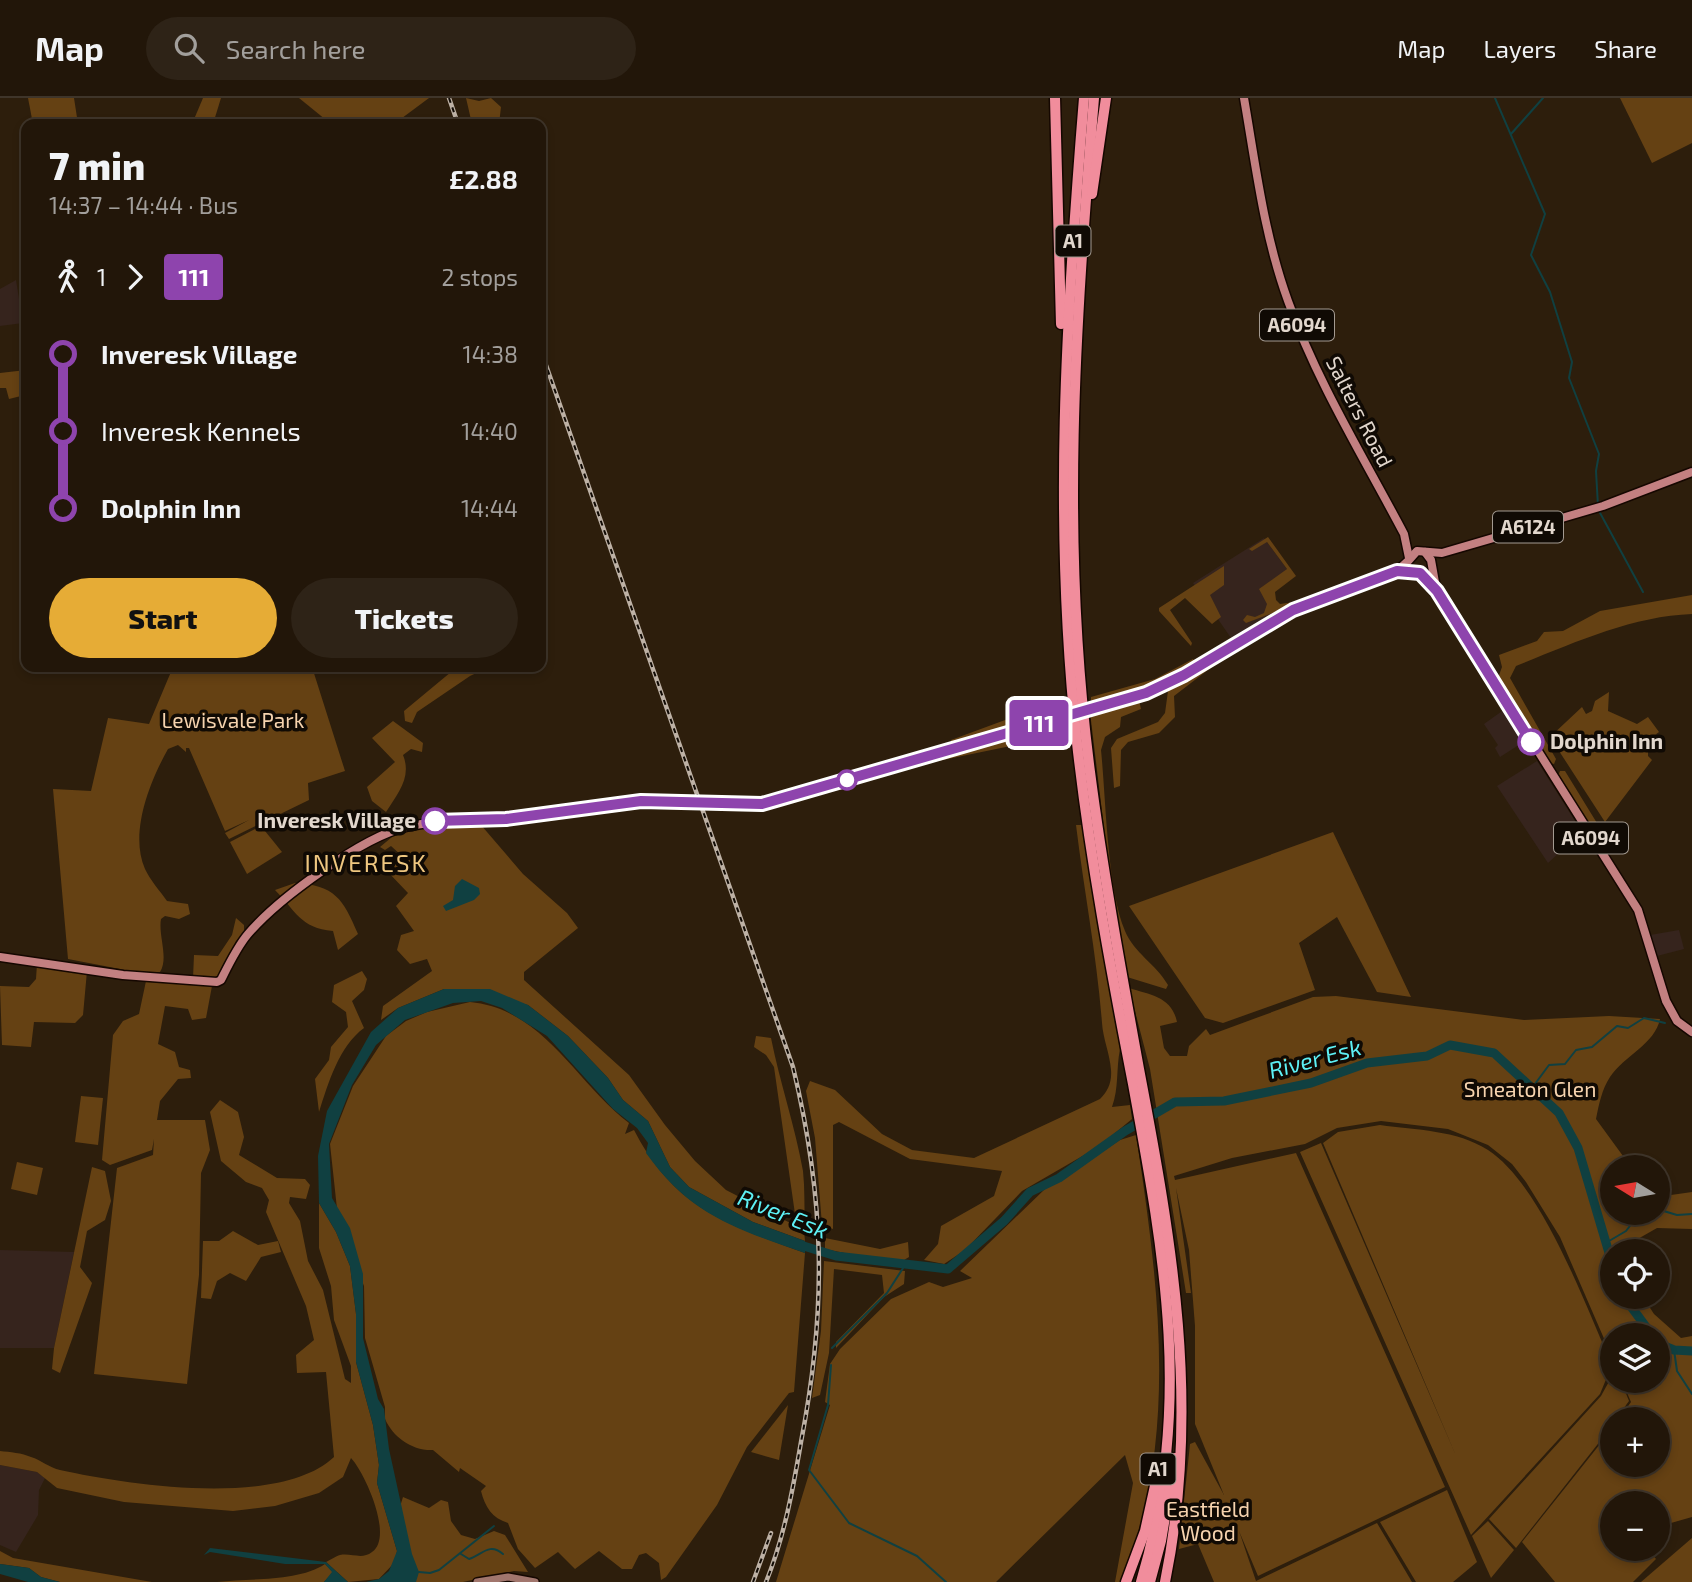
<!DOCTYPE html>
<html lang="en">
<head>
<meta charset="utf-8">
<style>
	:root { --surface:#221609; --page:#2e2317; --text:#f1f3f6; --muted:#a29f9c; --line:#3f352a; --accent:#e6ac36 }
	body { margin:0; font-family:"Exo 2",sans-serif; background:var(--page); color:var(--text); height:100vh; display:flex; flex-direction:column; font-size:26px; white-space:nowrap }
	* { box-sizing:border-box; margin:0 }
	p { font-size:23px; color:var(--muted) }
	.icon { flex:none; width:38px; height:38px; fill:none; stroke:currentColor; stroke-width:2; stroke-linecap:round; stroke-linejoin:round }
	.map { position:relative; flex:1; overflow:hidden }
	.drawer { position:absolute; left:21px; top:21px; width:525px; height:553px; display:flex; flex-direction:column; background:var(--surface); border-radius:14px; box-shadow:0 4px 10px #0003,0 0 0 2px var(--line) }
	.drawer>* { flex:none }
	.badge { padding:0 14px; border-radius:5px; font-size:24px; line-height:46px }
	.needle { width:46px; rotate:281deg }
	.buttons { position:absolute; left:1600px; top:1057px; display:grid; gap:14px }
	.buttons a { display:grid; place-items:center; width:70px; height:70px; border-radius:50%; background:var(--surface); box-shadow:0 4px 10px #0003,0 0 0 2px var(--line); font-size:35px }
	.map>.badge { position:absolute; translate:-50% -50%; box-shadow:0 0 0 4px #fff }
	.legs { display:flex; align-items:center; gap:10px; height:77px; padding:0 28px; font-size:23px }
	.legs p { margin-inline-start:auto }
	.headline { display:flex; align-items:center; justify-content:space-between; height:119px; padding:0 28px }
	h1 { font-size:38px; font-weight:800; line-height:52px }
	.primary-button { display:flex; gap:14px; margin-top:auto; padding:14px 28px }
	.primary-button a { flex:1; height:80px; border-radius:42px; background:var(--accent); color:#111; font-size:28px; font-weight:800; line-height:80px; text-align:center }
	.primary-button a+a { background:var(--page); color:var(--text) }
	ul { padding:0 28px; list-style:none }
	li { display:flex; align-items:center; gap:24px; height:77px; font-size:26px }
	li i { display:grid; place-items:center; width:10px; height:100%; margin:0 9px; background:currentColor }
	li i::after { content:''; width:18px; height:18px; margin:-9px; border:5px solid; border-radius:50%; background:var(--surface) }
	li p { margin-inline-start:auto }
	li:first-child i { background:linear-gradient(#0000 50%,currentColor 0) }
	li:last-child i { background:linear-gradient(currentColor 50%,#0000 0) }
	header { display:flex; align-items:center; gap:42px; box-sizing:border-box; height:98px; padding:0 35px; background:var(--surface); border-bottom:2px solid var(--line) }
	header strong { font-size:33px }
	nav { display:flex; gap:38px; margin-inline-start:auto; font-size:24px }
	.search { width:490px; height:63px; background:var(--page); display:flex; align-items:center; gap:18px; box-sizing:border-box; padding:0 24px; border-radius:38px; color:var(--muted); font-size:26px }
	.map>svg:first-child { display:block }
	.commercial { fill:#36241d }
	.green { fill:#654113 }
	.water { fill:#104041 }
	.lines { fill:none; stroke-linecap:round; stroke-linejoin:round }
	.stream { stroke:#104041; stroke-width:2 }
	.river { stroke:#104041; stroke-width:9 }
	.secondary-casing { stroke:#150700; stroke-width:10 }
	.primary-casing { stroke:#150700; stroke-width:11 }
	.highway-casing { stroke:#150700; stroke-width:13 }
	.secondary { stroke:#a1766d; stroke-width:7 }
	.primary { stroke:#c38081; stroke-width:8 }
	.highway { stroke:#f18d9c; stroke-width:10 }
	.rail-casing { stroke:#bdb1a5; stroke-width:4.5 }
	.rail { stroke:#100a04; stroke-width:2; stroke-dasharray:5; stroke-linecap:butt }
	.primary-bridge-casing { stroke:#150700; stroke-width:11; stroke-linecap:butt }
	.primary-bridge { stroke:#c38081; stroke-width:8 }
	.line-1-casing { stroke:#fff; stroke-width:16 }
	.line-1 { stroke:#8e44ad; stroke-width:10 }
	.stop-1-dot { fill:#fff; stroke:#8e44ad; stroke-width:3.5 }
	.labels { text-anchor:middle; stroke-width:7; stroke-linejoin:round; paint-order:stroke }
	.shield { fill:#100a04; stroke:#a39a91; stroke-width:2 }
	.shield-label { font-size:19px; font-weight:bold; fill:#e2d7cd }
	.street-label { font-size:21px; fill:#e2d7cd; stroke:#100a04 }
	.park-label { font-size:21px; fill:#f6d3ae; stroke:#100a04 }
	.stop-label { font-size:21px; font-weight:bold; fill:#e2d7cd; stroke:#100a04; text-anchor:start }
	.water-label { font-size:23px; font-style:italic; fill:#5df0f5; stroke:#100a04 }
	.quarter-label { font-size:24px; letter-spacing:2px; fill:#efc780; stroke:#100a04 }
</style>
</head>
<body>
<header>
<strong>Map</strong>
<div class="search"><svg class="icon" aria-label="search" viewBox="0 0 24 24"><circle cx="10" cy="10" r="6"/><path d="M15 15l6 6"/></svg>Search here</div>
<nav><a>Map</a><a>Layers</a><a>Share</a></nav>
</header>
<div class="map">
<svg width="1692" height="1484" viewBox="0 0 1692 1484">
	<rect width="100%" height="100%" fill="#2d1e0c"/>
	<g class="commercial">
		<path d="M16,182L23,225L0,228V191Z"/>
		<path d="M1264,440L1287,471L1267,506L1275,516L1231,540L1193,485Z"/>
		<path d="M1505,611L1525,643L1500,659L1495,650L1498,647L1484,626Z"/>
		<path d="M1537,663L1582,734L1548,765L1497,688Z"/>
		<path d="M1679,832L1684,851L1657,858L1650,837Z"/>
		<path d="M0,1152L74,1154L54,1250H0Z"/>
		<path d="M0,1367L37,1374L45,1380L39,1392L38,1417L16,1454L0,1447Z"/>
	</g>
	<g class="green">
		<path d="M28,0H74L78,26H33Z"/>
		<path d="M203,0H221L213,26H192Z"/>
		<path d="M299,0H429L394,26H331Z"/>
		<path d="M466,0L479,3L491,0L501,9L499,26H472Z"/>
		<path d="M1620,0H1692V45L1652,65Z"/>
		<path d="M26,272L25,297L9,301L6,290H0V275Z"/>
		<path d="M1268,439L1296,478L1275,494L1276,502L1280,506L1294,504V507L1246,525L1243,522L1247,517L1255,519L1264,515L1267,506L1259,491L1287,471L1267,444L1252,453L1249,451Z"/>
		<path d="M1224,468V487L1210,497L1221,519L1212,526L1185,500L1170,512L1192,545L1191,548L1159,513V510Z"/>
		<path d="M1692,497V516C1632,518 1571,546 1516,568L1510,580L1556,661L1554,666L1550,665L1498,580L1502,569L1499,557L1537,543L1544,534L1563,533L1600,513Z"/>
		<path d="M1228,553L1230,555L1174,598L1175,619L1159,635L1128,644L1121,652L1120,688L1114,690L1111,650L1117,641L1158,624L1165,615L1168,593Z"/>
		<path d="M1193,561L1195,564C1166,587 1127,596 1091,604V599L1155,581Z"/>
		<path d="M173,569H312L345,673L308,685L309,702L229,741L225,735L249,722L225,733L189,650H186V654L178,647L168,651C150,683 129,735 145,771C150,782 160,793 167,803L188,806L190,816L179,821L165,818L161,821C158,837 169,860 160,874L146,876L68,861L53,691L91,693L108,620L149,626Z"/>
		<path d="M457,569H519L513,575L487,570L470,578L417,614L412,625L405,623L404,613Z"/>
		<path d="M1609,594L1608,613L1637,626L1648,619L1659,634L1648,642V658L1652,662L1605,724L1550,639L1582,609L1586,616L1592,613L1595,603Z"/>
		<path d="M1062,601L1066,604L1064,611L951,646V642Z"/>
		<path d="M1139,602L1141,611L1121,619L1120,629L1105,639L1101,652C1106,701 1107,790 1125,833C1134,855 1156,866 1168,887L1166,891L1127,879L1107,755L1090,614Z"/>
		<path d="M1061,622L1065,629L1060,638L933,664L932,660Z"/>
		<path d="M393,623L423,645L422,654L411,651L403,657C412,679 398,695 386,714L372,703L367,689L395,664L372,640Z"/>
		<path d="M1560,673H1565L1600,730L1607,733L1600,745L1558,678Z"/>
		<path d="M442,726L481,727L523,776L567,815L578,830L524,874V882L629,977L665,1027L695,1063L726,1092L804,1132L805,1143L753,1124L689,1089L670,1069L648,1023L623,1002L608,980L568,938L528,907L460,892L444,891L398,910L381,922L383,908L432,873L427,861L410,866L397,852L401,837L414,833L396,808L408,795L387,773L402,758L391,748L385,752L380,749L398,734Z"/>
		<path d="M1076,727H1082L1120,951C1116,971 1119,990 1112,1009L1130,1007L1132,1021L1098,1049L1022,1093L965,1152L944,1166L924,1162L938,1146L941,1128L994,1098L1002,1073L910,1061L839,1024L833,1027V1131L822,1127L815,1040L806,993L810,983L835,992L882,1036L912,1052L974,1060L1100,1001C1108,993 1112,984 1111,972C1110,956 1103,941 1102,925C1097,859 1084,793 1076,727Z"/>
		<path d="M261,728L282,754L247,776L230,744Z"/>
		<path d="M1333,734L1411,899L1377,894L1337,819L1299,845L1315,892L1223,925L1205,920L1129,808Z"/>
		<path d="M295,785C335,787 343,801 358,836L338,852L333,833C300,830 296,813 275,792Z"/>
		<path d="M236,820L244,827V835L236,843L219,880H193L194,857L218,858L232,837Z"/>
		<path d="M37,866L87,873L83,917L75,925L34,924L31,949L2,947L0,888L29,889L36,881Z"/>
		<path d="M362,873L367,881L364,892L352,903L364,930C339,948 328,986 319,1014L315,981L329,962L331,949L348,929L346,914L332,904L334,887Z"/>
		<path d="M146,883L212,888L206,920L192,922L188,911L165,908L158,946L175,954L179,969L190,972L191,980L178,981L160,1003L157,1022H205L210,1052L201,1075L199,1177L187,1286L94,1276L117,1070L153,1057L154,1041L152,1052L110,1067L102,1062L113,937L123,923L139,916Z"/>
		<path d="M1129,890C1151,897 1172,899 1177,924L1160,928L1164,950L1170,958H1187L1189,948L1206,931L1210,937L1313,899L1336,898L1524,922L1609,918L1660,921C1655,946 1624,958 1610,979C1602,991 1599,1006 1596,1021L1631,1069H1612V1115H1657V1094L1671,1097L1692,1094V1131L1657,1130L1636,1142L1634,1153H1612V1199H1643L1654,1216L1681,1240L1692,1238V1419L1657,1429V1405H1612V1451H1648L1656,1461L1633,1484H1555L1522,1444L1612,1331V1367H1657V1321H1619L1631,1304L1622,1283H1657V1237H1612V1259L1560,1139L1526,1084L1512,1066L1488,1047L1448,1031L1381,1023L1337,1030L1305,1046L1232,1060L1174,1078L1175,1082L1296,1055L1445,1389L1258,1478L1239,1433L1256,1483L1377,1425L1412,1484H1214L1198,1446L1179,1451L1190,1346L1195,1344L1224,1397L1195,1326V1228L1189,1152L1176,1090L1191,1195H1186L1150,971Z"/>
		<path d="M470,904C544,911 576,985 629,1025L625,1036L634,1032C674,1110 727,1127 805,1155L794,1294L789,1295L747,1349L717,1407L666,1479L661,1482L659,1465L646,1455L639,1457L632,1471H622L599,1453L575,1471L558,1454L535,1470L518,1451L508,1425C492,1420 485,1409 481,1393L486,1388L460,1370L459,1374L433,1352C412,1353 393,1339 385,1321V1309L365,1240L364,1188L338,1120L330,1046L353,988L386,938L406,923L427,914Z"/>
		<path d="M756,938L771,940C780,985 795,1028 803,1073C805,1091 804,1109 805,1127L796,1123L774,969L766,957L754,949Z"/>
		<path d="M81,998L103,1000L98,1047L75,1044Z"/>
		<path d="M220,1002L238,1014L244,1039L239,1057L277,1080L305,1081L310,1087L306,1101L290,1099L289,1105L300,1123L308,1163L323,1192L345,1281L351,1285V1268L334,1222L331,1188L319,1150V1105L336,1134L350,1168L356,1216V1264L373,1327L379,1367L377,1385L397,1453L395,1464L379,1481L348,1484L326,1464C330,1462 336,1458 340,1457C352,1455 362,1462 372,1454C394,1439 365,1375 351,1360L343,1379L319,1395L275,1408L233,1413L124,1404L57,1390L37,1374L0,1367V1353C10,1354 22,1355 31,1359C41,1362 50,1370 60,1372C128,1387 280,1410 334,1359L326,1274L297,1275L296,1257L314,1242L306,1208L266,1114L269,1102L262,1090L246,1084L221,1063L210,1014Z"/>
		<path d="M1380,1027C1416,1032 1457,1032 1488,1052C1542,1087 1586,1209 1612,1267L1600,1296L1471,1437L1300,1054L1321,1045L1457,1360L1323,1045L1338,1034Z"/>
		<path d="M1136,1037C1158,1182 1181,1345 1120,1484H1115L1133,1385L1125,1357L996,1484H776L830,1307L825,1304L830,1266L840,1251L891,1201L929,1184L943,1189L972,1180L960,1173L1045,1091L1120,1042Z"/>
		<path d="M17,1064L43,1070L37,1097L11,1091Z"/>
		<path d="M92,1069L105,1073L111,1103L105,1122L87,1133L80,1169L92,1185L60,1275L52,1271L54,1250Z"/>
		<path d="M233,1133L258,1147L278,1143L281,1154L261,1159L246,1183L230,1175L217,1183L211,1201L201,1200L203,1143H219Z"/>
		<path d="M825,1140L880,1151L908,1144L909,1159L904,1162L864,1159L825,1151Z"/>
		<path d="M824,1163L905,1173L904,1186L884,1199L836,1250V1244L884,1195L882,1177L834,1171L829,1255L820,1297L812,1300L821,1233Z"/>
		<path d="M1612,1278V1283H1621L1629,1303L1616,1321H1612V1328L1516,1450L1489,1421L1601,1298Z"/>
		<path d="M788,1307L779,1362L751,1354Z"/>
		<path d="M1447,1392L1477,1464L1453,1484H1416L1380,1424Z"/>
		<path d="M403,1399L429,1410L441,1402L448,1404L451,1423L461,1437L475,1441L494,1433L505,1437L528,1474L514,1473L463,1484H409L399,1412Z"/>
		<path d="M1488,1423L1514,1452L1491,1480L1472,1438Z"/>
		<path d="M1692,1440V1484H1641Z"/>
		<path d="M0,1453L13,1460L152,1484H60L41,1479L29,1470L0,1466Z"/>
		<path d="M325,1466L333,1474L324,1484H217C250,1480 298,1484 325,1466Z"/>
	</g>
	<g class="water">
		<path d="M462,781L479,790L480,796L474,802L446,813L443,808L453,802L455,788Z"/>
		<path d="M444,891H490L528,907L568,938L608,980L623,1002L648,1023L670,1069L689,1089L753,1124L805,1143V1155C736,1131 690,1117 646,1055L648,1045L637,1030L613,1011L547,938L502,910L481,903L453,905L405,922L376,947L352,987L329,1046L332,1100L350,1130L363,1176V1240L378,1301L384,1311L389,1351L412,1456L419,1474L416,1484H366L379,1481L389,1473L397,1453L377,1385L379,1367L373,1327L356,1264V1216L350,1168L336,1134L319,1105L318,1058L327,1013L371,934L398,910Z"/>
		<path d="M210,1450L326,1464L348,1484H324L332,1474L325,1466H285L210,1454L204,1457Z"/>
		<path d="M0,1466L29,1470L41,1479L60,1484H28L0,1476Z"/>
	</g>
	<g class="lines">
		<g class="stream">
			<path d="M1495,0L1545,116L1531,157L1550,194L1572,264L1569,280L1599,356L1596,373L1598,408"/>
			<path d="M1511,36L1543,0"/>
			<path d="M1599,413L1643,494"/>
			<path d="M1532,990L1549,967L1565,966L1576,952L1592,949L1617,928L1628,930L1644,920L1665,925"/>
			<path d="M1657,1111L1677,1117L1692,1116"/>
			<path d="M1604,1146L1626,1133L1640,1115"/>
			<path d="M832,1250L887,1195L905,1167"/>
			<path d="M1674,1252L1677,1273L1692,1296"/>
			<path d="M831,1267L828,1307L809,1372L849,1425L917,1458L946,1484"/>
			<path d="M461,1456L469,1461C482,1457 489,1444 503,1456"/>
			<path d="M419,1474L430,1475L439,1472L494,1428"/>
		</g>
		<g class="river">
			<path d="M794,1145L836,1158L948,1171L1004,1123L1030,1094L1059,1080L1125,1033L1175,1004L1224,1003L1311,985L1367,965L1427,958L1450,947L1494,955L1559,1015L1578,1050L1612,1165"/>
			<path d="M1624,1199L1652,1237"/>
			<path d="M1657,1245L1674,1252L1692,1253"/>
		</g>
		<g class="secondary-casing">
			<path id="secondary" d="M477,1484L508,1479L535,1484"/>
		</g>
		<g class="primary-casing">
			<g id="primary">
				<path d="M1244,0C1256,69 1264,137 1288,203C1317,284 1364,360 1404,436L1409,460"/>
				<path d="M1425,454L1431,462L1436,490"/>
				<path d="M1409,462L1417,453L1442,455L1603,408L1692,374"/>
				<path d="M1397,473L1420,475L1453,518L1638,812L1666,903L1677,923L1692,934"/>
				<path d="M1104,607L1156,591L1293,512L1397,473L1408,463"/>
				<path d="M710,705L763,706L1055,620"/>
				<path d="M0,859L123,877L217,884L221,882C229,866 237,849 248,836C278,801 362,739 406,729C445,720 484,724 523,718C577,711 632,701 687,704"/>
			</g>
		</g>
		<g class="highway-casing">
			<g id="highway">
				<path d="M1055,0L1061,226"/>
				<path d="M1084,0C1066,219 1053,426 1077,645C1090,760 1111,873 1133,986C1165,1160 1193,1310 1141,1484"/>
				<path d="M1094,0C1075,231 1060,443 1090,674C1103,774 1121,872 1139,971C1172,1144 1201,1309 1165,1484"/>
				<path d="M1092,96L1106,0"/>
				<path d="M1126,1484L1145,1433L1158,1374"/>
				<path d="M1150,1484L1161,1443L1175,1360"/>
			</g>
		</g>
		<use href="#secondary" class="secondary"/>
		<use href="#primary" class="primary"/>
		<use href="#highway" class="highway"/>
		<g class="rail-casing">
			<g id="rail">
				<path d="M449,0L458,26"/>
				<path d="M541,253L793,969C825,1102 827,1210 801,1344C793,1391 784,1440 766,1484"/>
				<path d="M753,1484L771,1435"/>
			</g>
		</g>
		<use href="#rail" class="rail"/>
		<g class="primary-bridge-casing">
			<g id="primary-bridge">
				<path d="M1055,620L1104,607"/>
				<path d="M687,704L710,705"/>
			</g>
		</g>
		<use href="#primary-bridge" class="primary-bridge"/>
	</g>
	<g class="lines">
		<g class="line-1-casing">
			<path id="line-1" d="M435,723L506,721L641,703L762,706L1146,595L1184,577L1293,512L1397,473L1420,475L1437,493L1531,644"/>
		</g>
		<use href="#line-1" class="line-1"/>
	</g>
	<g class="stop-1-dot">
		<circle cx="1531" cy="644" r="12"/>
		<circle cx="847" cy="682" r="9"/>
		<circle cx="435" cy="723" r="12"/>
	</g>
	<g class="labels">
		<g class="shield">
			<rect x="1055.5" y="127.5" width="35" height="31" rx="5"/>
			<rect x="1260" y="211.5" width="74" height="31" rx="5"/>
			<rect x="1493" y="413.5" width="70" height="31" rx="5"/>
			<rect x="1554" y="724.5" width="74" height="31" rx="5"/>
			<rect x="1140.5" y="1355.5" width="35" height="31" rx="5"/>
		</g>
		<g class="shield-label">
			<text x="1073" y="150">A1</text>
			<text x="1297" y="234">A6094</text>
			<text x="1528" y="436">A6124</text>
			<text x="1591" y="747">A6094</text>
			<text x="1158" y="1378">A1</text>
		</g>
		<g class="street-label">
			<text transform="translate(1359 314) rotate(63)" y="7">Salters Road</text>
		</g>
		<g class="park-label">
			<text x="233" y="630">Lewisvale Park</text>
			<text x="1530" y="999">Smeaton Glen</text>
			<text x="1208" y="1419">Eastfield<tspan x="1208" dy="24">Wood</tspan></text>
		</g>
		<g class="stop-label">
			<text x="1550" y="651">Dolphin Inn</text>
			<text x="416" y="730" text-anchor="end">Inveresk Village</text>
		</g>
		<g class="water-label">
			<text transform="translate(1315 961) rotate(-15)" y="8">River Esk</text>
			<text transform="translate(783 1116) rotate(22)" y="8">River Esk</text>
		</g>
		<g class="quarter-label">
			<text x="366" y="774">INVERESK</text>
		</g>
	</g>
</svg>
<div class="buttons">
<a><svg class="needle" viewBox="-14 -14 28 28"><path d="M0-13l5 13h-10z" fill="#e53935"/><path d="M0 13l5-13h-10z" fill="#a29f9c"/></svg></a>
<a><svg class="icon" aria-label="locate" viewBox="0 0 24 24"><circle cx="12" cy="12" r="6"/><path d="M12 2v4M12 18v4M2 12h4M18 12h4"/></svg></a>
<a><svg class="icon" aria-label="layers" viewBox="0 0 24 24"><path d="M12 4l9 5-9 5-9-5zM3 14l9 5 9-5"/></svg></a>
<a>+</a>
<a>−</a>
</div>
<b class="badge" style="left:1039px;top:625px;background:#8e44ad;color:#fff">111</b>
<section class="drawer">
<div class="headline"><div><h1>7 min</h1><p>14:37 – 14:44 · Bus</p></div><b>£2.88</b></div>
<div class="legs"><svg class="icon" aria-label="walk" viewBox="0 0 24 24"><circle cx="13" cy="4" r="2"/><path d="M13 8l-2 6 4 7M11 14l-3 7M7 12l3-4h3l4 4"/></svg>1<svg class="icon" aria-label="forward" viewBox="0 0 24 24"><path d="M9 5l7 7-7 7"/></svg><b class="badge" style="background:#8e44ad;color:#fff">111</b><p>2 stops</p></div>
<ul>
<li><i style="color:#8e44ad"></i><b>Inveresk Village</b><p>14:38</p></li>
<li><i style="color:#8e44ad"></i><span>Inveresk Kennels</span><p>14:40</p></li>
<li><i style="color:#8e44ad"></i><b>Dolphin Inn</b><p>14:44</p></li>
</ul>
<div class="primary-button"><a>Start</a><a>Tickets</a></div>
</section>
</div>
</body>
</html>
